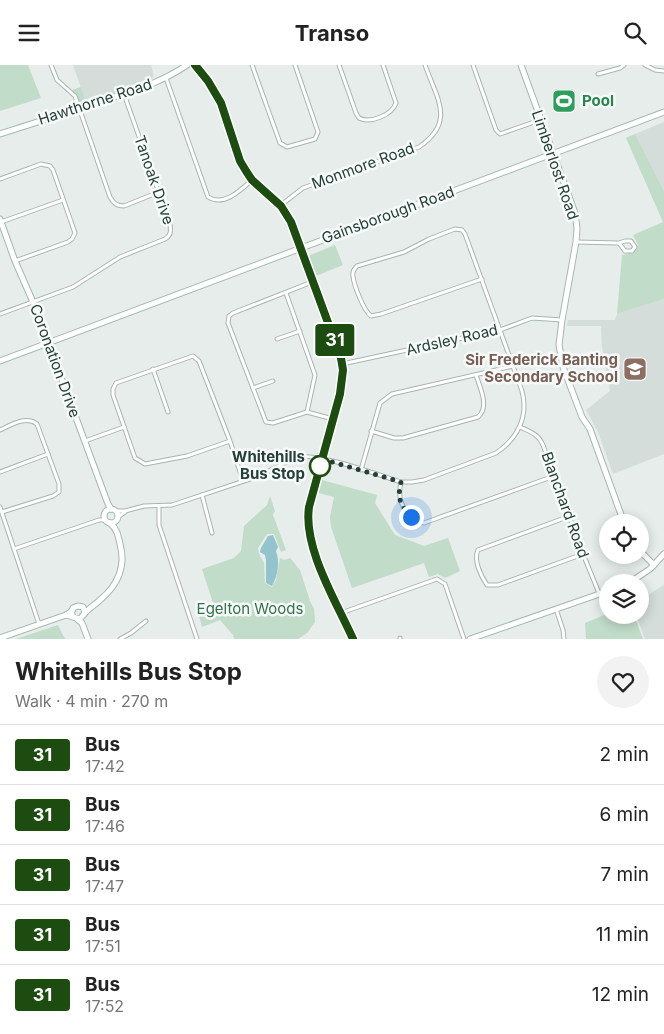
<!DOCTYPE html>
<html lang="en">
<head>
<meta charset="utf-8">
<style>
	:root { --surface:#fff; --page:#f2f2f2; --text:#222; --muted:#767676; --line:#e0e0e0 }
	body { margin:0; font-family:Inter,sans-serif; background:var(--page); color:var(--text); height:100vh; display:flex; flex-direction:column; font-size:19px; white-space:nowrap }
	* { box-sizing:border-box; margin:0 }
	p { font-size:16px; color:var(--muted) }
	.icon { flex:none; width:28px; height:28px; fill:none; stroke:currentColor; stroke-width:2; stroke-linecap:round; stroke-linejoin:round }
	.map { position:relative; height:574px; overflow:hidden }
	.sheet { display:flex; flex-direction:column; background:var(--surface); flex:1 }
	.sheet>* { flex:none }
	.badge { padding:0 10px; border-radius:4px; font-size:18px; line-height:32px }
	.buttons { position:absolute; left:599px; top:449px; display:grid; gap:10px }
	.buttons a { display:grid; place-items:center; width:50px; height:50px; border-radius:50%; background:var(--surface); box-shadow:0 2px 12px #0003; font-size:25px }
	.you { position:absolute; width:25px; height:25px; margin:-12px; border:4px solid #fff; border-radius:50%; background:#1a73e8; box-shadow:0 0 0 8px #1a73e833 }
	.map>.badge { position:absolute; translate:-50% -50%; box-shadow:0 0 0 2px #fff }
	.round { display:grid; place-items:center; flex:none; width:52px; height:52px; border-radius:26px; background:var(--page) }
	.head { display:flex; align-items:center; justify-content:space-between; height:85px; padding:0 15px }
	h1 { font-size:24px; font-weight:700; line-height:38px }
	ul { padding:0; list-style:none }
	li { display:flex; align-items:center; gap:15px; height:60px; padding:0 15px; border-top:1px solid var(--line) }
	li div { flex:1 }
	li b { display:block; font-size:19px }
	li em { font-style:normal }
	li .badge { min-width:55px; font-weight:700; text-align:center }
	header { display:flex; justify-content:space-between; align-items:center; height:65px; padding:0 15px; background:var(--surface); font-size:22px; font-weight:700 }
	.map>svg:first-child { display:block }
	.built { fill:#d4ddd9 }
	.green { fill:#c1dcc9 }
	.water { fill:#93c3cd }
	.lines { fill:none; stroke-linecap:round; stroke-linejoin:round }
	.street-casing { stroke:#a9b5b1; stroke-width:5 }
	.secondary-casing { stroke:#a5b8b2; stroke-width:7 }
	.street { stroke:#fff; stroke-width:3 }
	.secondary { stroke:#fff; stroke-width:5 }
	.line-casing { stroke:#fff; stroke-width:11 }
	.line { stroke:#1d4c10; stroke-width:8 }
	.walk { stroke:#263e38; stroke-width:5; stroke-dasharray:0 9 }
	.stop-dot { fill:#fff; stroke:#1d4c10; stroke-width:2.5 }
	.labels { text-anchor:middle; stroke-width:5; stroke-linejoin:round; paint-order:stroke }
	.leisure-label { font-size:15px; font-weight:bold; fill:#27864d; stroke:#f6faf8; text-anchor:start }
	.street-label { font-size:15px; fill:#263e38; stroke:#f6faf8 }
	.education-label { font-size:15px; font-weight:bold; fill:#785e54; stroke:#f6faf8; text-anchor:end }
	.stop-label { font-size:15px; font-weight:bold; fill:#263e38; stroke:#f6faf8; text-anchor:end }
	.park-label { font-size:15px; fill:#34714d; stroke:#f6faf8 }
</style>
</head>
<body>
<header><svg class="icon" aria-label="menu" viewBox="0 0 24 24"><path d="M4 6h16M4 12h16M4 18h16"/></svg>Transo<svg class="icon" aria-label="search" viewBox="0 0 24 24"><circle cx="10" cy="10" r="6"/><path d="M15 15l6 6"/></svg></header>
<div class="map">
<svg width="664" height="574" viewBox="0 0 664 574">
	<rect width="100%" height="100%" fill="#e6edea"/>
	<g class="built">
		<path d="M73,0H151L154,12L86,37Z"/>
		<path d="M664,57V126L635,69Z"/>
		<path d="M664,234V389L613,409L598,367L586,345L610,326L602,282L601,261H567L568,255H615L617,249Z"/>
		<path d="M664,520V574H645L636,550H640V535Z"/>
	</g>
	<g class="green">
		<path d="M0,0H28L41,33L0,46Z"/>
		<path d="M81,22L86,37L80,39L72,25Z"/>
		<path d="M119,24L121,27L96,36L94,35L96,32Z"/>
		<path d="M635,69L664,126V234L617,249L622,190L631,188L638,180L633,170L663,157L626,73Z"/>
		<path d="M335,180L343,200L316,211L308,191Z"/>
		<path d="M322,415L377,430L375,438L395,470L424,481L448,473L460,506L445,513L438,509L429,512L424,498L352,523L331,462L330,452L334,432L318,428Z"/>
		<path d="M270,431L275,446L273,450L286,485L281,487L274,469H267L258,483L259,489L264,498L265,518L272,522L276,515L280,493L284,495L290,493L300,505L310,536L314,544L315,557L307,568L298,574H234L233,570L220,555L202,562L199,551L215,544L202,504L234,493L241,486L244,461L267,440Z"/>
		<path d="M607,549L634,550L643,574H586L585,558Z"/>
		<path d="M58,560L65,574H16Z"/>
	</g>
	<path class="water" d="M273,470L278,482L276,486C280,497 278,511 272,521L266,518V495L265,490L260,487L261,483L268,471Z"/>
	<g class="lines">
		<g class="street-casing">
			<g id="street">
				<path d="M51,0L57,15L75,31L110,132C114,139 117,141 124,141L159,127"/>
				<path d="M252,0L280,78L287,82L315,74L318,67L295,0"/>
				<path d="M339,0L356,48L359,53C370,59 392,50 396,38L383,0"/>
				<path d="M473,0L496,65L500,69L540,55"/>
				<path d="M645,0L655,5L664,6"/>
				<path d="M598,9L620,3L624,0"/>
				<path d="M166,13L208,132C224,142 241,125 252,115"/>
				<path d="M0,114L41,99L50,101L53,105L75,168L72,174L68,177L15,196"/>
				<path d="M281,140L303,123L419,82C456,57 437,34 425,0"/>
				<path d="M1,157L63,135"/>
				<path d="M576,177L619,178L625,186H632L635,182L631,176H625L619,178"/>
				<path d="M312,217L233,248L229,251L228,258L266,357L273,358L307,347L333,354"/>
				<path d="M286,228L315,310L307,347"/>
				<path d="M0,249L73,222L120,192L165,174C171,170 171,167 170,159L124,29"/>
				<path d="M277,274L300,266"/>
				<path d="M342,299L500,265L532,253L562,255"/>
				<path d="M153,304L168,347"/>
				<path d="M253,323L273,316"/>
				<path d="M520,362C531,367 538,369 543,380L583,489L599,528"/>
				<path d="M0,365C11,360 26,350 37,359L59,419V427L53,431L2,447"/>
				<path d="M371,366L394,373H403L478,352C490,342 480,323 476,310"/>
				<path d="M85,376L124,362"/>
				<path d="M230,376L199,296L193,291L116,318L113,324V330L135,393L145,399L187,391L230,376L243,416"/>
				<path d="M361,405L380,338L392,329L513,301"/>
				<path d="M0,407L48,389"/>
				<path d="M401,417C397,435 402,442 414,456L424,458L554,411"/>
				<path d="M202,430L212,468"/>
				<path d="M159,441V460L197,574"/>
				<path d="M0,442L39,559"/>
				<path d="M116,446H125L144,441L172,440L259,411L296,392C320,388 376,409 401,417H412L424,415L496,388C517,374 529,352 522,326C503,274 484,221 465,169L462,165L455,164L429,174L404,187L357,201C354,204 352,207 353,211C354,221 364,246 371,251L381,249L482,214"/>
				<path d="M570,451L478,485C473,495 481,511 487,520H498L583,489"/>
				<path d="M118,452L125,447"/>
				<path d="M14,484L99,455H106"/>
				<path d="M556,544L563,565L564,574"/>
				<path d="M341,548L437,514L445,519L464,574"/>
				<path d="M120,574L131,568L146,556"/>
				<path d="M400,574V573"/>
			</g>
		</g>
		<g class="secondary-casing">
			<g id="secondary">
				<path d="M195,0L209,16L221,38L240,96L246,106L252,115L281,141L291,157L341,293L343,305L340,329L309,442C303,483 336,536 353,574"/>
				<path d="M521,0L575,148L577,163L576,177L562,255L559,280L563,302L582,352L590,364L624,458"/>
				<path d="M0,69C39,56 78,45 117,31C142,23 165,15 187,0"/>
				<path d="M0,154L15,196L33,237L108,439L111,444"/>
				<path d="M0,296L664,47"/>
				<circle cx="111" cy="451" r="7"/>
				<path d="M640,486L654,500"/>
				<path d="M629,518L650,504L664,489"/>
				<path d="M85,548C89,543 95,540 100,535C118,520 126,501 120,479C118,470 117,464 110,458"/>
				<path d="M66,550L80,554L85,548L83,542L78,541L73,543L71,547L73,552"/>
				<path d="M77,554L82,558L88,574"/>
				<path d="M0,573L66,550L72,546"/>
				<path d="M470,574L608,526"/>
			</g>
		</g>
		<use href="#street" class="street"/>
		<use href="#secondary" class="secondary"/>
	</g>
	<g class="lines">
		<g class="line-casing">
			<path id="line" d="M195,0L208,16L221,38L240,96L246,106L252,115L281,141L291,157L341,293L343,305L340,329L309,442C303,483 336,536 353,574"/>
		</g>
		<use href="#line" class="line"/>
		<path class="walk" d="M320,401L322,394L401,417C397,434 400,439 411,452"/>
	</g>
	<defs>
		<g id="stadium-square" transform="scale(1.25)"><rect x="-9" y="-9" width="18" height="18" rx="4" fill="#2e9e5b" stroke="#f6faf8"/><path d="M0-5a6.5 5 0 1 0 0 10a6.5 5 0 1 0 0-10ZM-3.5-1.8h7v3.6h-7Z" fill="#fff"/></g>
		<g id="school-square" transform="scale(1.25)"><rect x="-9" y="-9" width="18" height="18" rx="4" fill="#8d6e63" stroke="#f6faf8"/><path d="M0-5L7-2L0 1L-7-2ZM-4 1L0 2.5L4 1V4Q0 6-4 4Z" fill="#fff"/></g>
	</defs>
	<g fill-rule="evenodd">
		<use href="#stadium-square" x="564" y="36"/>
		<use href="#school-square" x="635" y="304"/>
	</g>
	<circle class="stop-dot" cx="320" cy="401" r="10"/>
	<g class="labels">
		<g class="leisure-label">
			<text x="582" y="41">Pool</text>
		</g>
		<g class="street-label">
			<text transform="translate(95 37) rotate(-18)" y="5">Hawthorne Road</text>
			<text transform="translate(555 100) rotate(71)" y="5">Limberlost Road</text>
			<text transform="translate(363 101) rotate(-20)" y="5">Monmore Road</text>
			<text transform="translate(154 115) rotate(71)" y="5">Tanoak Drive</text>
			<text transform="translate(388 150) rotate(-20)" y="5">Gainsborough Road</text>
			<text transform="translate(452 275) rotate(-13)" y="5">Ardsley Road</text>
			<text transform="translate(55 296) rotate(70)" y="5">Coronation Drive</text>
			<text transform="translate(565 440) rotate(70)" y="5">Blanchard Road</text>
		</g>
		<g class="education-label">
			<text x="618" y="300">Sir Frederick Banting<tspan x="618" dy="17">Secondary School</tspan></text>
		</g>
		<g class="stop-label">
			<text x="305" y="397">Whitehills<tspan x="305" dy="17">Bus Stop</tspan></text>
		</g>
		<g class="park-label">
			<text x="250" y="549">Egelton Woods</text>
		</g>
	</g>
</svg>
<div class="buttons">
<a><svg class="icon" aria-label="locate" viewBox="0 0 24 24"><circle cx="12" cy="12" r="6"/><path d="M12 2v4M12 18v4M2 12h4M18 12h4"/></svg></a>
<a><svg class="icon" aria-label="layers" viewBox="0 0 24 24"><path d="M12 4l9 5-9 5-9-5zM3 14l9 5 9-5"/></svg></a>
</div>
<div class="you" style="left:411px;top:452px"></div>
<b class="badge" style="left:335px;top:275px;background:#1d4c10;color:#fff">31</b>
</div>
<section class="sheet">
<div class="head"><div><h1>Whitehills Bus Stop</h1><p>Walk · 4 min · 270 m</p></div><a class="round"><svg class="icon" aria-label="heart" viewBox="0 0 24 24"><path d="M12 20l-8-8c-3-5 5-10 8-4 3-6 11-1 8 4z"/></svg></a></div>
<ul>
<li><span class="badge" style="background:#1d4c10;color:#fff">31</span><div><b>Bus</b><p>17:42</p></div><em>2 min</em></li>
<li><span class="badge" style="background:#1d4c10;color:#fff">31</span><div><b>Bus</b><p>17:46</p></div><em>6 min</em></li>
<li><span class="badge" style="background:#1d4c10;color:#fff">31</span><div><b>Bus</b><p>17:47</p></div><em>7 min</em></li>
<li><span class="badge" style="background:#1d4c10;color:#fff">31</span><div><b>Bus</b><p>17:51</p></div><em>11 min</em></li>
<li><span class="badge" style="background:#1d4c10;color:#fff">31</span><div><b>Bus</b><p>17:52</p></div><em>12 min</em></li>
</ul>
</section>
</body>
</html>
